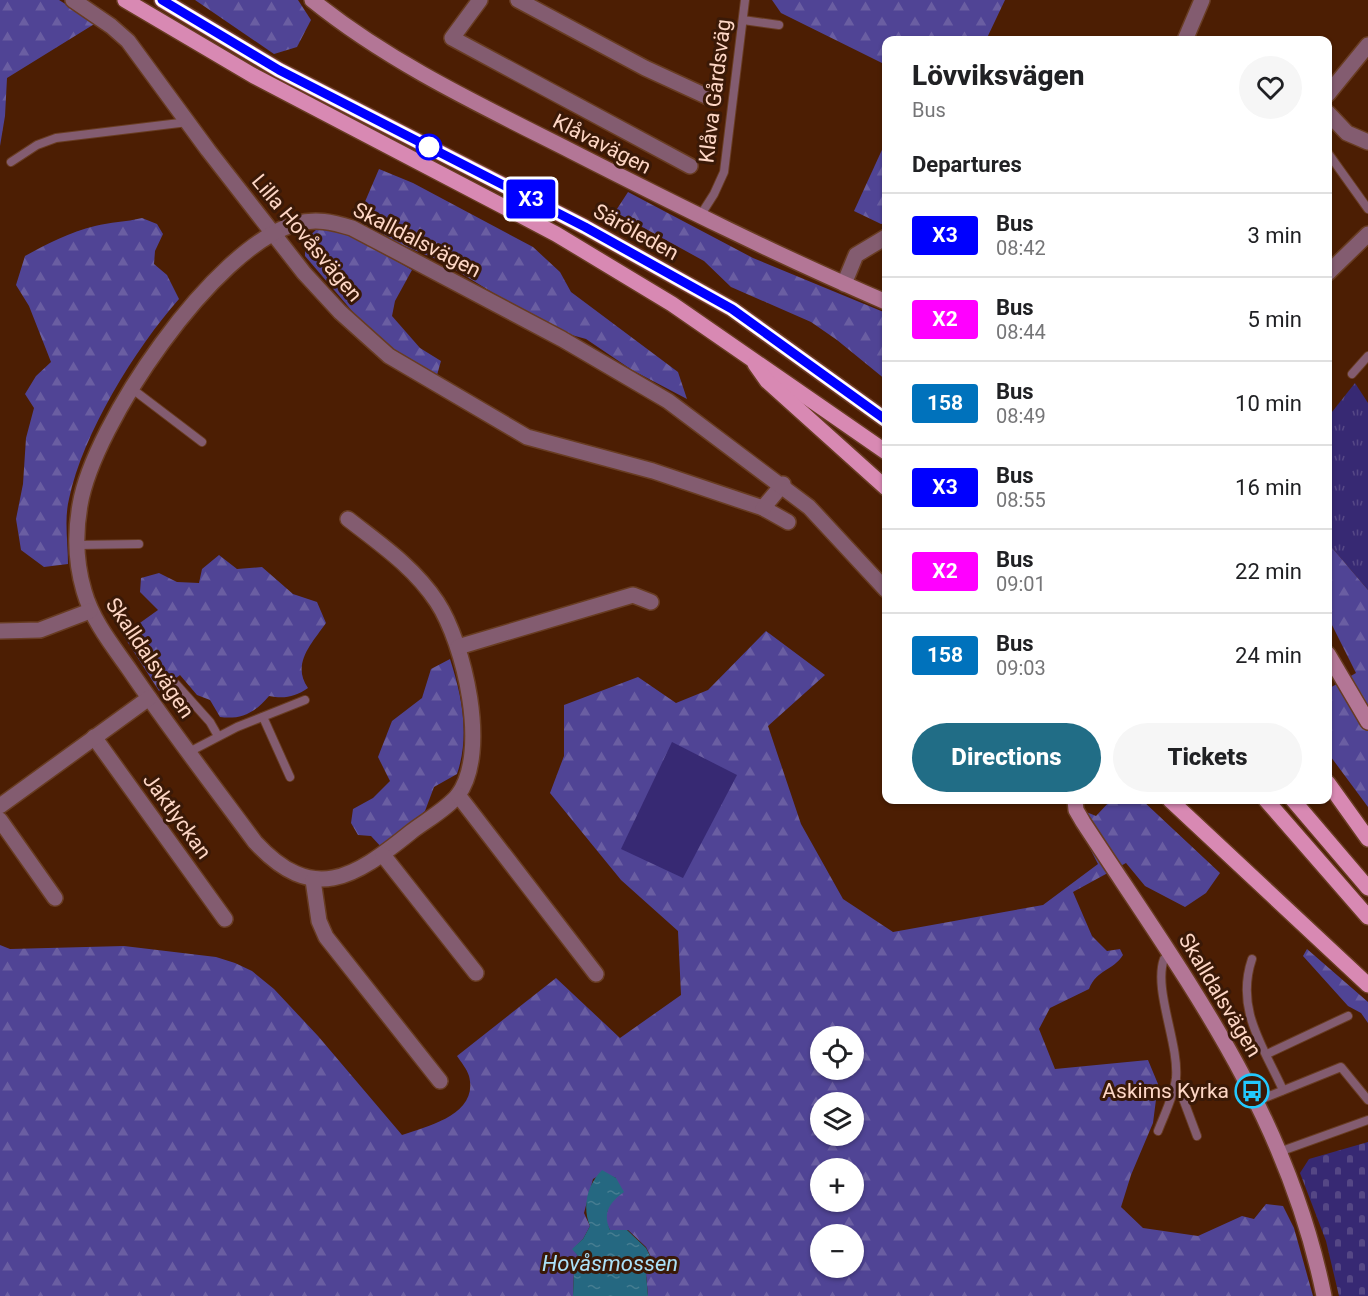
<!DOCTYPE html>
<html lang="en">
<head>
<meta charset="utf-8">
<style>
	:root { --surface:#fff; --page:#f6f6f6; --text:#202124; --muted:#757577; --line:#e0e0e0; --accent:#216d86 }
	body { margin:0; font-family:Roboto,sans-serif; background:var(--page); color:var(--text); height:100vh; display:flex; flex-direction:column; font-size:22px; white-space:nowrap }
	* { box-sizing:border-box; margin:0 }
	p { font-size:20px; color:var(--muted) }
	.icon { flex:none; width:33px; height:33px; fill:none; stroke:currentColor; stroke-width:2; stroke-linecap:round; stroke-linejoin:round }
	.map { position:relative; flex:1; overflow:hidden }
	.panel { position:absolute; left:882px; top:36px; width:450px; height:768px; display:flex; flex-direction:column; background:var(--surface); border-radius:12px; box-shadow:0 2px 4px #0004 }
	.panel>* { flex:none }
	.badge { padding:0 12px; border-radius:4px; font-size:21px; line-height:39px }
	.buttons { position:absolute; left:810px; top:1026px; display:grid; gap:12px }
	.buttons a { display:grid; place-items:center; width:54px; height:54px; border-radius:50%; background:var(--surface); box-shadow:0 2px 4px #0004; font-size:30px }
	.map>.badge { position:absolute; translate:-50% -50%; box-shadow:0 0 0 3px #fff }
	h2 { padding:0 30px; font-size:22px; line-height:54px }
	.round { display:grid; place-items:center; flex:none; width:63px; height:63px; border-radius:32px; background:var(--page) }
	.summary { display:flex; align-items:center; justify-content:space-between; height:102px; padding:0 30px }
	h1 { font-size:28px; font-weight:800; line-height:45px }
	.action { display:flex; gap:12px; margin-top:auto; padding:12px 30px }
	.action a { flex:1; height:69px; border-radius:36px; background:var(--accent); color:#fff; font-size:24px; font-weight:800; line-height:69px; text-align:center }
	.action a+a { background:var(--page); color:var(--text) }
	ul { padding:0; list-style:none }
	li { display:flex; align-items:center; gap:18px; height:84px; padding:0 30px; border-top:2px solid var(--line) }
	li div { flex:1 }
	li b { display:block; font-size:22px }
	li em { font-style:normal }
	li .badge { min-width:66px; font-weight:700; text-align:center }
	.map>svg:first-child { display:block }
	.grass { fill:url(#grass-tufts) }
	.forest { fill:url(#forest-firs); fill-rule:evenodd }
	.cemetery { fill:url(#cemetery-stones) }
	.garden { fill:#372973 }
	.water { fill:url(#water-ripples) }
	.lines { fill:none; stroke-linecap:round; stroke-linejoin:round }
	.lane-casing { stroke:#683c22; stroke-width:10 }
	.street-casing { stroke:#683c22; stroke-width:18 }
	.secondary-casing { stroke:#683c22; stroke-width:18 }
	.primary-casing { stroke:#683c22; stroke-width:18 }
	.lane { stroke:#835c70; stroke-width:8 }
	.street { stroke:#835c70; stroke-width:15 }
	.secondary { stroke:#b37696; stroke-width:15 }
	.primary { stroke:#d889b3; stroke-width:15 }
	.line-casing { stroke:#fff; stroke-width:14 }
	.line { stroke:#00f; stroke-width:9 }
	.stop-dot { fill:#fff; stroke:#00f; stroke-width:3 }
	.labels { text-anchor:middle; stroke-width:6; stroke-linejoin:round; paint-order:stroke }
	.street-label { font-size:21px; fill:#fed7c6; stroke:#3a1907 }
	.poi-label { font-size:21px; fill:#fed7c6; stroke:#3a1907; text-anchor:end }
	.water-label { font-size:22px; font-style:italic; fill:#abe1f8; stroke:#3a1907 }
</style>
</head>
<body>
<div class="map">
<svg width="1368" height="1296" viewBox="0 0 1368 1296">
	<defs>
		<pattern id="grass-tufts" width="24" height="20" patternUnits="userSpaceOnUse" patternTransform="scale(1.5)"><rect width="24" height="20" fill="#372973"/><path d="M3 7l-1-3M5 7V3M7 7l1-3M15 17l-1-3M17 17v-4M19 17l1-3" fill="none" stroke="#554785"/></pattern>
		<pattern id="forest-firs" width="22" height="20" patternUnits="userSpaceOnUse" patternTransform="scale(1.5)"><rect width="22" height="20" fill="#504495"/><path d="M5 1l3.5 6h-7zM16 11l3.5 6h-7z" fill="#6a5ea2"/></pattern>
		<pattern id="cemetery-stones" width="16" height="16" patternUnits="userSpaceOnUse" patternTransform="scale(1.5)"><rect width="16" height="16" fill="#372973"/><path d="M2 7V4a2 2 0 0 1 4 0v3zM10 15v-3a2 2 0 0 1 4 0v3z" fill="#554785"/></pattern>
		<pattern id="water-ripples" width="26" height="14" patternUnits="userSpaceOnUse" patternTransform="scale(1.5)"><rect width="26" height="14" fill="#256881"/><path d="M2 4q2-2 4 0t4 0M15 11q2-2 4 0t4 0" fill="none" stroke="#467d91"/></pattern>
	</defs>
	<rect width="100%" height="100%" fill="#4c1e03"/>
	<path class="grass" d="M1355,383L1368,403V590L1328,543V417Z"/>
	<g class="forest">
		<path d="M0,0H59L96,23L7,78L5,116L0,146Z"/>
		<path d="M195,0H298L311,20L297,47L274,54Z"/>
		<path d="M772,0H1005L986,40H886V65L781,13Z"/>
		<path d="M886,141V223L881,224L854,211Z"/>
		<path d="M379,169L413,183L533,247L560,272L571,292L678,372L687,399L632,370L586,339L568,334L521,310L441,261L397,243L358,218Z"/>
		<path d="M628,192L753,258L886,313V380L837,340L811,322L731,287L704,261L615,212Z"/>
		<path d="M142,218L157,224L163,234L155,251L154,264L167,275L179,299C135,349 83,433 69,499C64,519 68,543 68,564L44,567L21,550L16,519L23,484L26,438L34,408L25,394L36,376L51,362L29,306L16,285L25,256C47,244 70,232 95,226C110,222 126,222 142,218Z"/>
		<path d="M326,228L359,239L412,270L395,301L392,316L420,348L441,361L437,375L406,360L364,325L305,256V240L317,229Z"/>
		<path d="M1328,543L1368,590V807L1328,753V689L1356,673L1328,617Z"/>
		<path d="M219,555L237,569L262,567L293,594L317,602L326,623C312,643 291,664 308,688C295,697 284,699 269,696C256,712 241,720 220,717L210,700L197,695L180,675L159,691L123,635L158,610L140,592L141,578L159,573L177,582L199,583L202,569Z"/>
		<path d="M766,631L825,675L768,726L801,824L843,899L893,932L1043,905L1098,864L1067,804L1096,816L1111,800H1142L1220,873L1206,893L1185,907L1145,886L1126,863L1073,892L1092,936L1107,951L1120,949L1123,955C1113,971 1097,969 1089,989L1050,1008L1039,1029L1055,1069L1148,1060L1158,1084L1153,1123L1131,1175L1121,1207L1143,1228L1198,1236L1242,1216L1254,1219L1266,1204L1283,1206L1294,1228L1313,1296H648L646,1274L654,1263L646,1247L628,1230H610L605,1220L616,1178L604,1173L593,1179L584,1213L590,1226L583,1239L573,1249L578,1256L574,1270L573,1296H0V945L10,949L124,946L216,957L235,963L252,971L274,989L318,1036L402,1135C429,1126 479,1114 469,1076C467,1069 461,1062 457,1056L556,978L620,1038L681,995L678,931L621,880L550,793L564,756V705L638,677L676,703L708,690ZM820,1036H854V1070H820ZM820,1102H854V1136H820ZM820,1168H854V1202H820ZM820,1234H854V1268H820Z"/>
		<path d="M450,659C462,696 470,736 457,774L434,787L425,811L383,849L371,836L358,835L351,823L353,809L373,798L390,781L378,757L392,721L422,698L431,669Z"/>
		<path d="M1307,949L1368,1002V1023L1361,1013L1348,1006L1303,956Z"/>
	</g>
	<path class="cemetery" d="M1368,1142V1296H1339L1326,1241L1300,1173L1309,1159Z"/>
	<path class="garden" d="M672,742L737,775L683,878L621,849Z"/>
	<path class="water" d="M602,1170L616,1178L624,1192C610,1202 602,1213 610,1230H627L646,1248L654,1264L646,1274L648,1296H573L574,1270L578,1256L572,1249L583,1239L590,1226C582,1207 587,1185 602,1170Z"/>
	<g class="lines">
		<g class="lane-casing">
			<g id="lane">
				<path d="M743,20L779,25"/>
				<path d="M1328,153L1368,209"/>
				<path d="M11,162L37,145L56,138L188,122"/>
				<path d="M700,216L714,194L724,172L745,0"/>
				<path d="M1352,374L1368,356"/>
				<path d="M131,388L202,442"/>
				<path d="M77,545L139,544"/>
				<path d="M176,684L210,722L218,736"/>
				<path d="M263,717L290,777"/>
				<path d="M189,752L237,727L305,700"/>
				<path d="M1252,959C1235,1009 1263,1046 1283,1090"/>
				<path d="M1267,1054L1348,1016"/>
				<path d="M1176,1080L1197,1136"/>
				<path d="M1257,1101L1341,1067L1368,1100"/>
				<path d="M1158,1131C1164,1115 1174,1096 1176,1078C1179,1043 1153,989 1164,959L1171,955"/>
				<path d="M1279,1152L1368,1120"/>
			</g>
		</g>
		<g class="street-casing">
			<g id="street">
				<path d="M73,0L111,26L128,41L208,150L304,273L340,312L389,356L527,437L653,471L763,508L788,522"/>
				<path d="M480,0L452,38L690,166"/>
				<path d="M518,0L645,68L708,97"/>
				<path d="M1185,40L1202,0"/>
				<path d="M1328,94L1368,45"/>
				<path d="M1328,113L1347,133L1368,142"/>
				<path d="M1328,273L1368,234"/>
				<path d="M844,284L856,255L886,237"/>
				<path d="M763,508L783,484"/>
				<path d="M348,519C380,544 414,567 437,602C464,643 490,752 458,795C447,809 425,821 411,832C354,878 313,905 255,842C213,785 169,728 129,669C112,645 92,620 84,591C76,564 75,533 80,505C93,425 214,247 295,224C316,218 332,222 352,228L562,339L668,401L809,507L886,590"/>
				<path d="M0,631L40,630L90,611"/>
				<path d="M458,647L633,595L651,602"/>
				<path d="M94,737L225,919"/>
				<path d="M458,795L596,974"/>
				<path d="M0,806L149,698"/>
				<path d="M0,820L55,898"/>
				<path d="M383,855L476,973"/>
				<path d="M313,880L319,921L326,937L440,1081"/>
			</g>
		</g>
		<g class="secondary-casing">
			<g id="secondary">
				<path d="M312,0C390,63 482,106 571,151C675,204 779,256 886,302"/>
				<path d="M1328,654L1368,722"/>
				<path d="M1075,800L1076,810L1083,822C1184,977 1286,1109 1324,1296"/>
			</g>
		</g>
		<g class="primary-casing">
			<g id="primary">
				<path d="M125,0L254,76L556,234L672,304L886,452"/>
				<path d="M162,0L279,70L585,227L732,309L886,420"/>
				<path d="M755,364L767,381L886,488"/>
				<path d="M1328,783L1368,839"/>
				<path d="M1170,800L1368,985"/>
				<path d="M1266,800L1368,917"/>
				<path d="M1293,800L1368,888"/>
			</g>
		</g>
		<use href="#lane" class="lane"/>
		<use href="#street" class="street"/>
		<use href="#secondary" class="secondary"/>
		<use href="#primary" class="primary"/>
	</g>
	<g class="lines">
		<g class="line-casing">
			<path id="line" d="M162,0L279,70L585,227L732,309L886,420"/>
		</g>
		<use href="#line" class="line"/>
	</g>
	<defs>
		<g id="bus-ring" transform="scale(1.725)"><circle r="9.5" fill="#3a1907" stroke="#23c9fe" stroke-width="1.5"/><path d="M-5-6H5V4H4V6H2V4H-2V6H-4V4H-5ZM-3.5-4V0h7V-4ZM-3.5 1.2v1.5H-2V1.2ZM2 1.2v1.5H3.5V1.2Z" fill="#23c9fe"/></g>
	</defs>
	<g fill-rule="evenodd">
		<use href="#bus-ring" x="1252" y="1091"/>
	</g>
	<circle class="stop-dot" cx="429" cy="147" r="12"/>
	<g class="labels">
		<g class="street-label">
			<text transform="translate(715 91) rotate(-83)" y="7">Klåva Gårdsväg</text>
			<text transform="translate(602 144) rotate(27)" y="7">Klåvavägen</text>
			<text transform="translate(636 232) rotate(29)" y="7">Säröleden</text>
			<text transform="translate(307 238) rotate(50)" y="7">Lilla Hovåsvägen</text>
			<text transform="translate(417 240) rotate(27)" y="7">Skalldalsvägen</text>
			<text transform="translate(150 658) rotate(56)" y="7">Skalldalsvägen</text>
			<text transform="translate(177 816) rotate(54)" y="7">Jaktlyckan</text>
			<text transform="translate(1220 995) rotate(59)" y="7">Skalldalsvägen</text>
		</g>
		<g class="poi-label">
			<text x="1229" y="1098">Askims Kyrka</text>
		</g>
		<g class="water-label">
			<text x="610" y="1271">Hovåsmossen</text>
		</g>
	</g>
</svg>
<div class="buttons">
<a><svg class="icon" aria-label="locate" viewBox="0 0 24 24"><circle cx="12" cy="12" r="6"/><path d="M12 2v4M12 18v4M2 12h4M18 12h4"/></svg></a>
<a><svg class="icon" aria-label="layers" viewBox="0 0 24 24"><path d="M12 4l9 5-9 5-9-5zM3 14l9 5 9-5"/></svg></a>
<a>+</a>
<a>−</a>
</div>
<b class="badge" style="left:531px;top:199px;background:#00f;color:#fff">X3</b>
<section class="panel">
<div class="summary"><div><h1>Lövviksvägen</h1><p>Bus</p></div><a class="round"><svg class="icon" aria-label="heart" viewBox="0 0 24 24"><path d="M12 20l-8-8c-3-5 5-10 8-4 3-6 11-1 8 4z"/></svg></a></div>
<h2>Departures</h2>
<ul>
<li><span class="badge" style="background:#00f;color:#fff">X3</span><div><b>Bus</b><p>08:42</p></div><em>3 min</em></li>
<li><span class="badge" style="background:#f0f;color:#fff">X2</span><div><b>Bus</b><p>08:44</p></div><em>5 min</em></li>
<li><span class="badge" style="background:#0072bc;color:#fff">158</span><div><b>Bus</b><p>08:49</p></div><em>10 min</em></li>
<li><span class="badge" style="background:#00f;color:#fff">X3</span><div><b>Bus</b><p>08:55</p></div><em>16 min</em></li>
<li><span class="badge" style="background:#f0f;color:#fff">X2</span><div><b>Bus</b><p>09:01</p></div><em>22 min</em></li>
<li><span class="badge" style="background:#0072bc;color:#fff">158</span><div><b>Bus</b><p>09:03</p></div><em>24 min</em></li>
</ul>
<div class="action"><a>Directions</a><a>Tickets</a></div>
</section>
</div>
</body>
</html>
